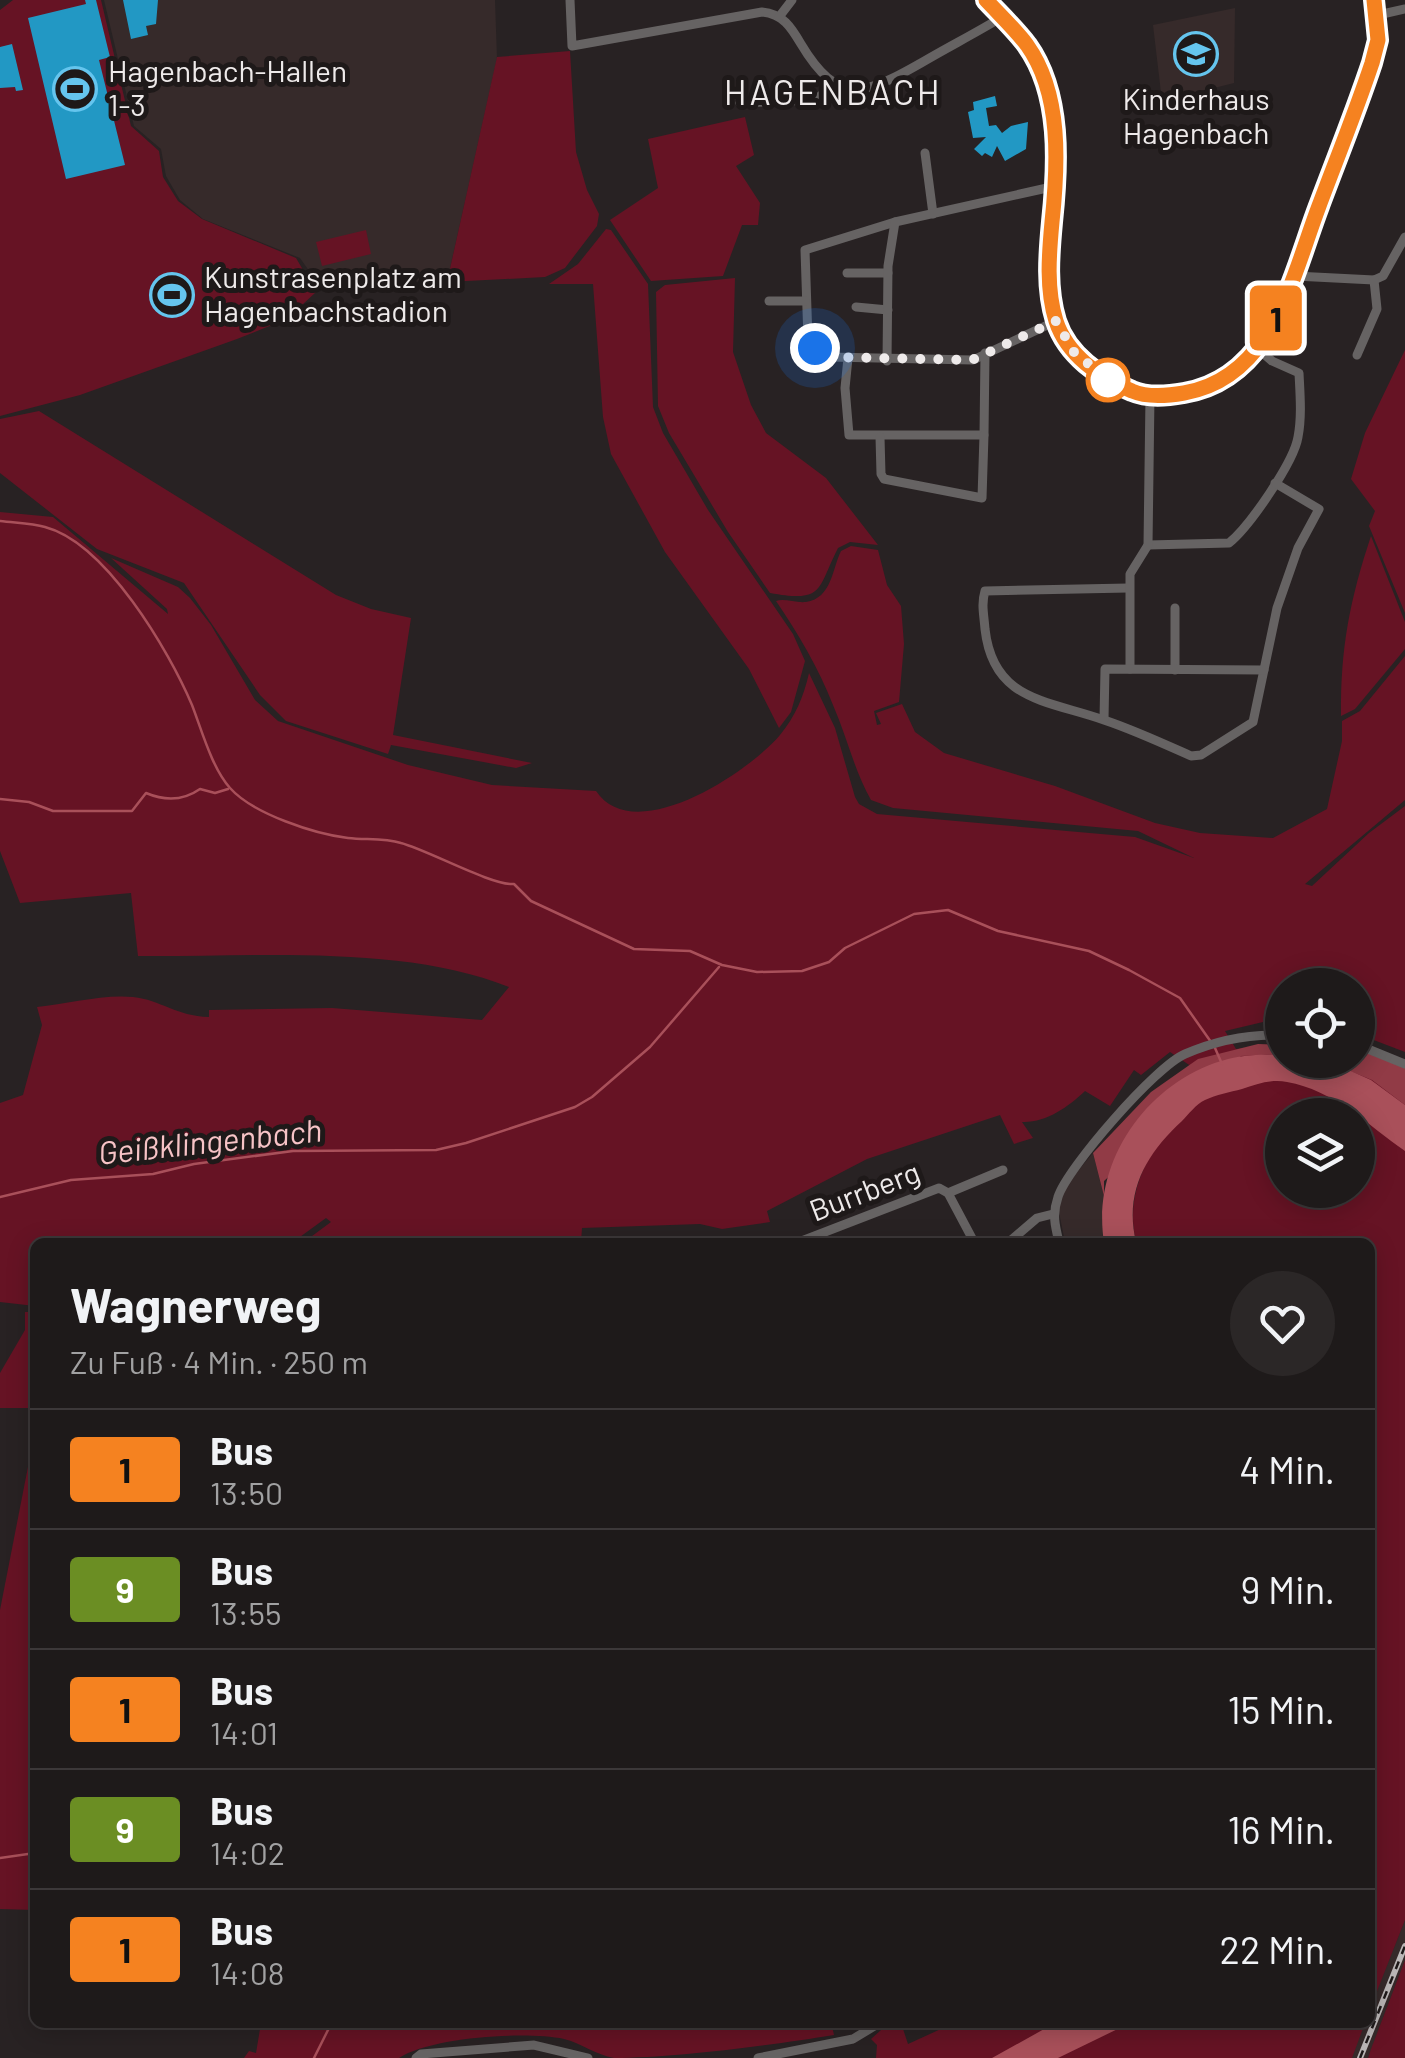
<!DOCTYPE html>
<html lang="de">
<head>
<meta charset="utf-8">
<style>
	:root { --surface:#1e1a1a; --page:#2b2727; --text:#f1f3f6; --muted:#a1a1a2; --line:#3c3839 }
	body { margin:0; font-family:Barlow,sans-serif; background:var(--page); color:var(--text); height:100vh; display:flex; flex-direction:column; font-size:38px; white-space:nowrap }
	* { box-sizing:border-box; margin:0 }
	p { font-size:32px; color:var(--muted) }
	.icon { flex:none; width:55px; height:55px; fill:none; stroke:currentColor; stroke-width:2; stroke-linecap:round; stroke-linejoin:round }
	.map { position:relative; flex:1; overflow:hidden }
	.panel { position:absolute; left:30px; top:1238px; width:1345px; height:790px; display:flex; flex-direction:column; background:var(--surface); border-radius:15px; box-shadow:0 5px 25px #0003,0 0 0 2px var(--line) }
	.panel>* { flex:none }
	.badge { padding:0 20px; border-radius:8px; font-size:35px; line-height:65px }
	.fabs { position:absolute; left:1265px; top:968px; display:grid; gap:20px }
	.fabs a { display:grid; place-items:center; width:110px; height:110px; border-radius:50%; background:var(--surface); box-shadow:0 5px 25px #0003,0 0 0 2px var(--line); font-size:50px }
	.you { position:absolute; width:50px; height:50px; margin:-25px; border:8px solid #fff; border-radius:50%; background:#1a73e8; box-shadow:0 0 0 15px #1a73e833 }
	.map>.badge { position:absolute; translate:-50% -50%; box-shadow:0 0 0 5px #fff }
	.round { display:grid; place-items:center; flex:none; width:105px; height:105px; border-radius:52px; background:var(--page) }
	.head { display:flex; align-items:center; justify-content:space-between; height:170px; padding:0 40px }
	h1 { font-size:48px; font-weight:700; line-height:75px }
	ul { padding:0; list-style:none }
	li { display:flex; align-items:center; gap:30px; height:120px; padding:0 40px; border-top:2px solid var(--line) }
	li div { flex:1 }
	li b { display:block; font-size:38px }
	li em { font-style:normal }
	li .badge { min-width:110px; font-weight:700; text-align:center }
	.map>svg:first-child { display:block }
	.built { fill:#362a2a }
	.green { fill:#661324; fill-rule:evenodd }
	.forest { fill:#913b46 }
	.water { fill:#a9505a }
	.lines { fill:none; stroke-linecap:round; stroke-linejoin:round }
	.stream { stroke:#a9505a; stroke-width:2.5 }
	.building { fill:#2298c4 }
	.minor { stroke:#666363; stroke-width:9 }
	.rail-casing { stroke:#bbb7b7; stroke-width:6 }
	.rail { stroke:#1e1919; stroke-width:2.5; stroke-dasharray:8; stroke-linecap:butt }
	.line-casing { stroke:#fff; stroke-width:22 }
	.line { stroke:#f58220; stroke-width:15 }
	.walk { stroke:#eeeaea; stroke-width:10; stroke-dasharray:0 18 }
	.stop-dot { fill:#fff; stroke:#f58220; stroke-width:5 }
	.labels { text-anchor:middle; stroke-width:10; stroke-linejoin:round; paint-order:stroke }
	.poi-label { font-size:30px; fill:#eeeaea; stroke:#1e1919; text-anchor:start }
	.street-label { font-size:30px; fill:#eeeaea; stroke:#1e1919 }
	.water-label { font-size:32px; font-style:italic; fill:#f7c3c6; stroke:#1e1919 }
	.quarter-label { font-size:35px; letter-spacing:2.5px; fill:#eeeaea; stroke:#1e1919 }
</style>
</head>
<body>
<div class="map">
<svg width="1405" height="2058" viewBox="0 0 1405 2058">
	<rect width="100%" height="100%" fill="#282223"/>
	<g class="built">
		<path d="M104,0H495L497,59L447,282L312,275L300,258L203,219L180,200L166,176L161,149L134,126Z"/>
		<path d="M1235,8L1234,83L1162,101L1153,25Z"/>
		<path d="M1093,1153L1104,1196V1242H1065L1059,1212L1061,1191Z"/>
		<path d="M1405,1920V1960L1368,2058H1349L1364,2023L1370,2022V2007Z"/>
	</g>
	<g class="green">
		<path d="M13,0H101L131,126L159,151L163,177L178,201L202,219L296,258L316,292L287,319L237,339L80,395L0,416V10Z"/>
		<path d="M570,51L576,152L587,190L599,214L597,226L565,268L545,277L447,282L497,57Z"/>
		<path d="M745,117L754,155L736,166L760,203L758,225H742L723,276L651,281L610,220L658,188L648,139Z"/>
		<path d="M606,229L611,230L648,284L653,407L663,433L708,510L793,634L805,661L791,712L779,728L749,669L665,552L611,454L603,417L593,284H549L578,264Z"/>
		<path d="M366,230L371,254L322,266L316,242Z"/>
		<path d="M735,278L733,352L751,405L766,433L826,478L878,545L850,542L838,548C817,589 825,603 770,593L728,532L669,433L658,406L656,292L665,285Z"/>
		<path d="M1405,350V613L1369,526L1375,511L1351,479L1365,433Z"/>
		<path d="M39,411L336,595L371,609L411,618L393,735L532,763L516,768L391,745L388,754L286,721L260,695L184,583L97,549L0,473V419Z"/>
		<path d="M0,512L53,517L168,614L167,609L111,558L178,587L190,598L211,625L255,700L278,721L408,765L492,785L596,791C634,848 748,773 780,735C795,717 804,696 809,673L835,728L855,797L859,804L877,814L1135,837L1194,858L1138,831L893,808L871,800C854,770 847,737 833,705C819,669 798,633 776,601C784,598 795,603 806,602C832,598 832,569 841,551L851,546L878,550L887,585L901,606L904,644L899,702L874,711L877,725L881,724L876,713L902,704L915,732L944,753L1055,786L1155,823L1200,833L1273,838L1327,809L1342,741V721L1360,711L1405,656V800L1305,884L1312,886L1369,833L1405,806V1052L1358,1034V985H1282V1024L1263,1022L1225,1031L1236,1049L1282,1044V1060H1358L1405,1081V1920L1370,2009V1242H1136C1120,1175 1170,1127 1207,1077L1170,1052L1141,1075L1134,1070L1110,1106L1085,1091C1068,1107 1046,1123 1022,1122L1033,1138L1014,1144L1000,1115L867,1159L767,1211L770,1222L722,1229L700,1224L582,1228L581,1242H304L331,1222L326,1218L293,1242H35V1306L0,1302V1103L23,1095L42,1025L37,1007C67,1004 103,994 133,997C161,1000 176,1016 209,1017V1010L332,1008L482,1020L509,987C403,944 253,957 138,956L131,893L20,903L0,851ZM1282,1115H1358V1190H1282Z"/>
		<path d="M1371,536L1405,622V649L1355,709L1341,716C1340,649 1350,599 1371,536Z"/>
		<path d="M25,1312H35V1420L28,1408H0V1373L25,1330Z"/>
		<path d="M35,1431V1910L0,1909V1610Z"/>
		<path d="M1405,1960V2058H1368L1371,2049Z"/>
		<path d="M890,2022L901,2023L908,2044L954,2023H1365L1352,2058H876L877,2045L871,2039Z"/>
		<path d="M261,2023L831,2022L834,2035C773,2045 674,2058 614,2058C596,2055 581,2043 564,2039C525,2031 431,2037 399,2058H244L249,2051L256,2053Z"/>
	</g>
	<g class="forest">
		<path d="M1258,1044L1282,1045V1054L1241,1056L1104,1181V1196L1093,1153L1151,1092L1198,1059Z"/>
		<path d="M1358,1049L1405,1068V1105L1372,1080L1323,1060H1358Z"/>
	</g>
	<g class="water">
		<path d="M1282,1054V1060H1326L1371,1080L1405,1105V1151C1368,1125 1333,1090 1287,1082C1271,1079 1257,1084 1242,1089C1230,1092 1216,1095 1205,1100C1196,1104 1189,1114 1182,1121C1146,1154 1124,1192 1136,1242H1104C1091,1161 1148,1080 1228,1059C1246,1054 1264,1055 1282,1054Z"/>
		<path d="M1055,2023V2022L1130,2023L1058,2058H992Z"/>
	</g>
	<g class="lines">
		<g class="stream">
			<path d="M0,521C15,523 31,523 45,527C106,543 169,651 192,705C202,731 212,768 230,788C253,814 315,834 348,838C366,840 384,838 401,843C428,850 492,886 514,884L531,901L634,949L690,951L722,965L757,972L802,971L829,962L845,948L914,914L948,910L998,931L1089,951L1129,970L1180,998L1211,1042"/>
			<path d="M0,799L29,802L53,811H132L146,793C165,801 183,801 200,789L215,793L228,789"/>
			<path d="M1215,1048L1222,1064"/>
			<path d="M0,1197L71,1180L153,1174L194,1164L293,1151L436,1150L466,1143L575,1107L592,1097L650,1047L719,967"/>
			<path d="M0,1858L35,1853"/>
			<path d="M314,2058L332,2022"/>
		</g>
	</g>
	<g class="building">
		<path d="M85,0H96L109,53L110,57L99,60L125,165L66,179L28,18L86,4Z"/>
		<path d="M123,0H158L156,24L146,26L148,35L131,39Z"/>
		<path d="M12,44L23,90L16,91L15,87L0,88V47Z"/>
		<path d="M995,96L997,106L986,108L989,126L996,125L1002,133L1011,126L1028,122L1026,149L1005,161L997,146L992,157L985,153L982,156L974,149L986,137L973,138L968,112L974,110L973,102Z"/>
	</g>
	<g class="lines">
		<g class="minor">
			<path d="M570,0L572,46L762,12C783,14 791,27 801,44C838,106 865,95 921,63C948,47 976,33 1002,17"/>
			<path d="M986,0C999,14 1015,28 1027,45C1061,94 1059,165 1052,222C1049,254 1046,289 1056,320C1067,355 1100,379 1131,392C1148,398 1167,396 1184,393C1275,377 1294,272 1322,199C1338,154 1357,109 1372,63L1378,40L1374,0"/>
			<path d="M1378,15L1405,9"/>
			<path d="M779,17L792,0"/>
			<path d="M740,103L815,100L834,85"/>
			<path d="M925,153L933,214"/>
			<path d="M1056,186L895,222L805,250L808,340L829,357L973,360L1056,321"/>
			<path d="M847,273H888"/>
			<path d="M1295,276L1374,280L1383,276L1405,237"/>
			<path d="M769,301H805"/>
			<path d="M856,307L888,310"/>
			<path d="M1357,355L1377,309L1374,280"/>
			<path d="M848,358L845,388L849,435H984L985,353"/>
			<path d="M887,361L888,266L895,222"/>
			<path d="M880,437L881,474L884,479L982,498L984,435"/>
			<path d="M1148,545L1229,543C1249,527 1294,462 1298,437C1302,416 1300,394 1299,373L1272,361L1257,348"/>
			<path d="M1128,588L985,591C981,604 984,615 985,629C993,701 1047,700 1104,720C1134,730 1162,743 1191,756L1201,755L1253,722L1277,608L1298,548L1319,509L1275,483"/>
			<path d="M1130,669V574L1148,545L1150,396"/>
			<path d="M1175,670V608"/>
			<path d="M1104,719L1105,669L1264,670"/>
			<path d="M1358,1045L1405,1064"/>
			<path d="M948,1193L1003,1170"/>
			<path d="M799,1242L939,1188L948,1193L974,1242"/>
			<path d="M1009,1242L1037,1218L1053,1214"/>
			<path d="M1059,1242C1055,1226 1052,1214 1058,1197C1067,1168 1156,1066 1185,1054C1217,1040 1247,1034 1282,1035"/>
			<path d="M901,2022L902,2024"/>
			<path d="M416,2058L421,2054L534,2045L588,2058"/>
			<path d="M758,2058L853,2039L881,2022"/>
		</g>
		<g class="rail-casing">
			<path id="rail" d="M1360,2058L1405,1946"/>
		</g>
		<use href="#rail" class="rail"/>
	</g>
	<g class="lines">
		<g class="line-casing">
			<path id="line" d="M986,0C999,14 1015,29 1027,45C1062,94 1058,165 1052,222C1049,254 1046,289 1056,321C1067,355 1100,378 1132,391C1148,398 1167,396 1184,393C1273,378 1292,277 1319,206C1337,158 1356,111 1372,63L1378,40L1374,0"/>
		</g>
		<use href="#line" class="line"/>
		<path class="walk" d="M815,348L829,357L972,360L1056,321L1074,352L1108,380"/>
	</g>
	<defs>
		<g id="school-ring" transform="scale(2.25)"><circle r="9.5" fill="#1e1919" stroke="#65c5ee" stroke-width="1.5"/><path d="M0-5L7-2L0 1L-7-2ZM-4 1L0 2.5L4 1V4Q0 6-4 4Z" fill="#65c5ee"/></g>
		<g id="stadium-ring" transform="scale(2.25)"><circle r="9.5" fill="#1e1919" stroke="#65c5ee" stroke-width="1.5"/><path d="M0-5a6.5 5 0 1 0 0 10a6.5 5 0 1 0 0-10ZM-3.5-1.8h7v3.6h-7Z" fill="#65c5ee"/></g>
	</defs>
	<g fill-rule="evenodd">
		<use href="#school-ring" x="1196" y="54"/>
		<use href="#stadium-ring" x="75" y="89"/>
		<use href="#stadium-ring" x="172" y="295"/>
	</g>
	<circle class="stop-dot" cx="1108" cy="380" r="20"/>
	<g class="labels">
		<g class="poi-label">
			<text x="108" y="82">Hagenbach-Hallen<tspan x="108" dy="34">1-3</tspan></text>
			<text x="1196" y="110" text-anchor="middle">Kinderhaus<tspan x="1196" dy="34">Hagenbach</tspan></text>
			<text x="204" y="288">Kunstrasenplatz am<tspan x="204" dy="34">Hagenbachstadion</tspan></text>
		</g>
		<g class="street-label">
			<text transform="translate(865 1192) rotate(-21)" y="10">Burrberg</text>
		</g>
		<g class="water-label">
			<text transform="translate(210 1142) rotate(-6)" y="11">Geißklingenbach</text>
		</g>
		<g class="quarter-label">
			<text x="833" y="105">HAGENBACH</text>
		</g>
	</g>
</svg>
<div class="fabs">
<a><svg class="icon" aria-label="locate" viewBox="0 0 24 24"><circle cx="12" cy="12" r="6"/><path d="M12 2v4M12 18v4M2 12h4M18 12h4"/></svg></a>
<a><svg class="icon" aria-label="layers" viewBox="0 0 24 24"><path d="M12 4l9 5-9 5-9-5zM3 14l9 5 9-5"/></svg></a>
</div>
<div class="you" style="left:815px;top:348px"></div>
<b class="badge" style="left:1276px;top:318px;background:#f58220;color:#111">1</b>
<section class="panel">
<div class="head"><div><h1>Wagnerweg</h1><p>Zu Fuß · 4 Min. · 250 m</p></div><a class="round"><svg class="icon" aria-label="heart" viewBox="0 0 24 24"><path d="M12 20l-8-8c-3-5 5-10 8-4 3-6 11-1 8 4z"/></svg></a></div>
<ul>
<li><span class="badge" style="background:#f58220;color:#111">1</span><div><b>Bus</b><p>13:50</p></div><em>4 Min.</em></li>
<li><span class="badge" style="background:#6b8e23;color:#fff">9</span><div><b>Bus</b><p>13:55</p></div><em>9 Min.</em></li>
<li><span class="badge" style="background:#f58220;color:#111">1</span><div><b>Bus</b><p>14:01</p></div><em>15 Min.</em></li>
<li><span class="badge" style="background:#6b8e23;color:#fff">9</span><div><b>Bus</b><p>14:02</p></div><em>16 Min.</em></li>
<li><span class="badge" style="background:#f58220;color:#111">1</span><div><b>Bus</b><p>14:08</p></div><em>22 Min.</em></li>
</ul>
</section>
</div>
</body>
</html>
